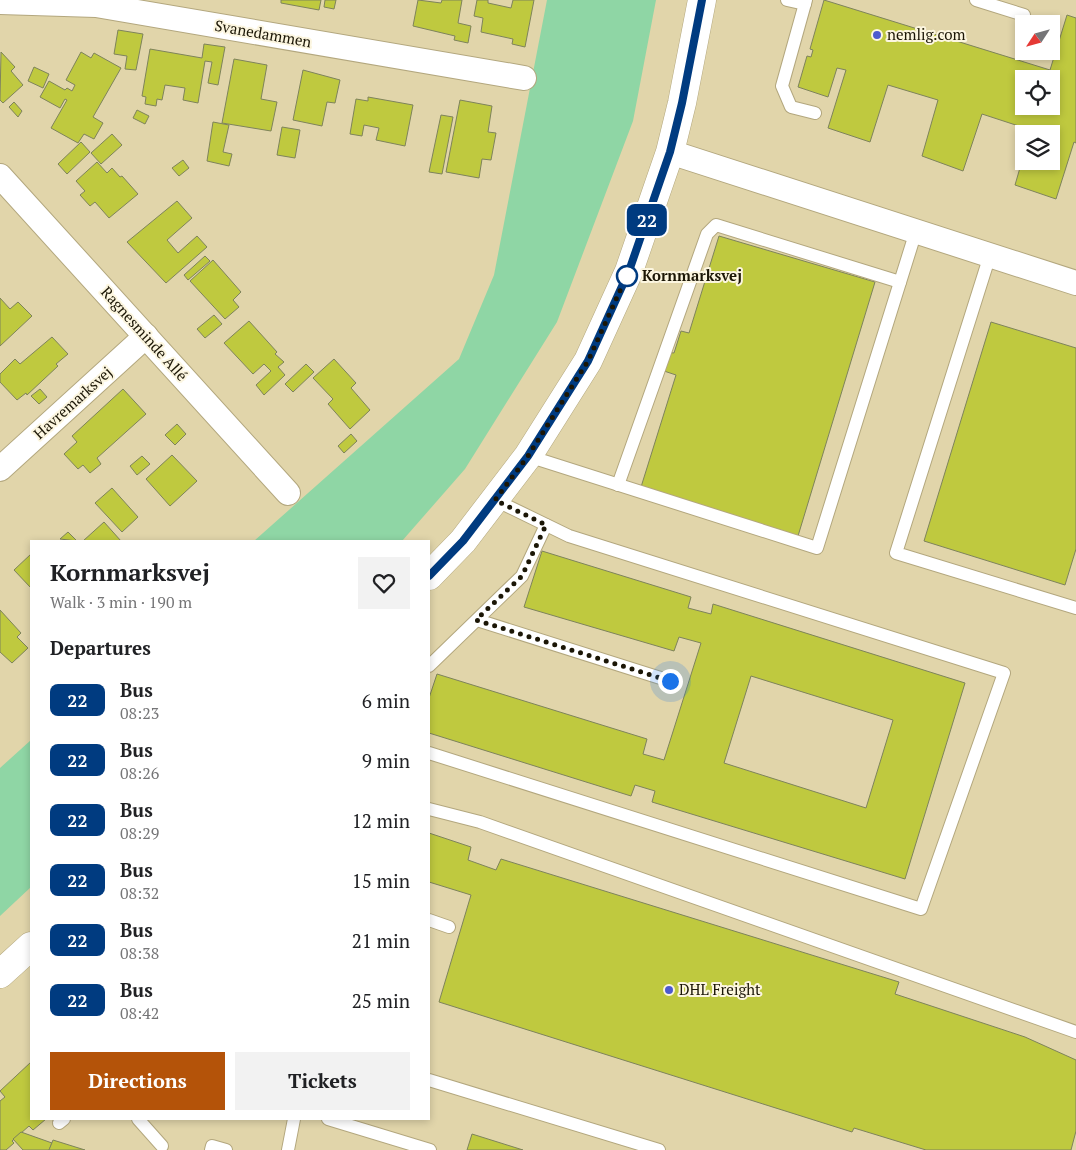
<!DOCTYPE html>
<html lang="en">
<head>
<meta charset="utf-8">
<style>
	:root { --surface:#fff; --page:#f2f2f2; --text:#202124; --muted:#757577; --accent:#b45309 }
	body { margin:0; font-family:"PT Serif",serif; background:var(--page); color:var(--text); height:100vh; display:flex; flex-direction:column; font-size:19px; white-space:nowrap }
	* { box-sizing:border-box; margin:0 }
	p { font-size:16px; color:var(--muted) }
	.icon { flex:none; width:28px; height:28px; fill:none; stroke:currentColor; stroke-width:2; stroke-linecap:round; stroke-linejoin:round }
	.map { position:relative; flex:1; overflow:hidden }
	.details { position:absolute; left:30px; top:540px; width:400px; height:580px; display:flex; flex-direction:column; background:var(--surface); border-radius:0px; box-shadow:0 2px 8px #0003 }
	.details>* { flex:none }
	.badge { padding:0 10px; border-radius:8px; font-size:18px; line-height:32px }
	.needle { width:32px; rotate:234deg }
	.fabs { position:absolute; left:1015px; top:15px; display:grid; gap:10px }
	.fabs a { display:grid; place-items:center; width:45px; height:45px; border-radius:0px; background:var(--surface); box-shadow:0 2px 8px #0003; font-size:25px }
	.you { position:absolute; width:25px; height:25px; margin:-12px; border:4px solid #fff; border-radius:50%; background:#1a73e8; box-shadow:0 0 0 8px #1a73e833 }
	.map>.badge { position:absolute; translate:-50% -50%; box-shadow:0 0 0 2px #fff }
	h2 { padding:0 20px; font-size:19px; line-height:45px }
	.round { display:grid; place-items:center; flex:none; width:52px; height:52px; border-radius:0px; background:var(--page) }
	.head { display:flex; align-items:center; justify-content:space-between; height:85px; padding:0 20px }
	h1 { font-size:24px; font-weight:700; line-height:38px }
	.primary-button { display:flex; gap:10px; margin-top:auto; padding:10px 20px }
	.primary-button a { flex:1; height:58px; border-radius:0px; background:var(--accent); color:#fff; font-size:20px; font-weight:700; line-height:58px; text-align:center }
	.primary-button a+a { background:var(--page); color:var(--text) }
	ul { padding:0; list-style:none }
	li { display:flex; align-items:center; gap:15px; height:60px; padding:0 20px }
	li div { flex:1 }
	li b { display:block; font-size:19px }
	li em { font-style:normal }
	li .badge { min-width:55px; font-weight:700; text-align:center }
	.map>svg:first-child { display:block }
	.green { fill:#8fd6a5 }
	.building { fill:#bfc93f; stroke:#7e835b; fill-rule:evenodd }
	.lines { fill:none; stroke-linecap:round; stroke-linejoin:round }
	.service-casing { stroke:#b3a77e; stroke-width:14 }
	.minor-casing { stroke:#b3a77e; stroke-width:26 }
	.tertiary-casing { stroke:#b3a77e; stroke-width:29 }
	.service { stroke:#fff; stroke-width:12 }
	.minor { stroke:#fff; stroke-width:24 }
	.tertiary { stroke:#fff; stroke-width:28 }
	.line-casing { stroke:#fff; stroke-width:11 }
	.line { stroke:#003b80; stroke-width:8 }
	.walk { stroke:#1b1606; stroke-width:5; stroke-dasharray:0 9 }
	.poi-dot { fill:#4c5acf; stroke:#fcf6e0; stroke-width:2 }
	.stop-dot { fill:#fff; stroke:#003b80; stroke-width:2.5 }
	.labels { text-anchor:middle; stroke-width:4; stroke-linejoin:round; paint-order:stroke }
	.street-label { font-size:15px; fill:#1b1606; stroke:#fcf6e0 }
	.poi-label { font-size:15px; fill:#1b1606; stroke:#fcf6e0; text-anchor:start }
	.stop-label { font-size:15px; font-weight:bold; fill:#1b1606; stroke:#fcf6e0; text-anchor:start }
</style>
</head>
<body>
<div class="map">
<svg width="1076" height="1150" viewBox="0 0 1076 1150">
	<rect width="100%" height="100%" fill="#e1d5aa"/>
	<g class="green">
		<path d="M547,0H656L633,121L557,322L465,469L402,541H254L459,359L494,275Z"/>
		<path d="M31,740V887L0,916V768Z"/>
	</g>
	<g class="building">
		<path d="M281,0H321L319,10L281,3Z"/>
		<path d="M325,0H336L334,9L324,7Z"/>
		<path d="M418,0L441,3L442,0H462L458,23L471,26L468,43L454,40L455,36L413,26Z"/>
		<path d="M477,0H488V3L511,8L513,0H534L525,47L512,44L513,39L481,32L483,18L474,16Z"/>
		<path d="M824,0L1050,70L1067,15L1076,18V143L1074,142L1056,199L1015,185L1024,154V161H1051V134H1030L1031,130L982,114L963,171L922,156L938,100L888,85L870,142L828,128L846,70L837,68L828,97L798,87L807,56L811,57L813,50L810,49ZM1024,79H1051V106H1024Z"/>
		<path d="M118,30L143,34L136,70L125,69L127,56L114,54Z"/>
		<path d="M204,44L225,47L218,85L208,83L212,62L205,61L198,103L183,100L185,88L165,85L162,100L157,99L156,106L145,104L146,97L142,96L150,49L202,58Z"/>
		<path d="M1,52L15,67L11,71L23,85L3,103L0,100Z"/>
		<path d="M81,52L91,58L94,53L121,68L93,117L103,123L94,139L84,134L78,143L51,128L67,100L65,99L60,108L40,97L49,81L65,90L67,88L72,91L75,85L66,80Z"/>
		<path d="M234,59L267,65L261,99L277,102L271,131L222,123Z"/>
		<path d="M34,67L49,74L43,88L28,81Z"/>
		<path d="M303,70L340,80L335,103L327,102L322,126L293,120Z"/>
		<path d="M368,97L413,105L405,146L376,140L379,128L364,125L362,136L350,134L356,99L368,101Z"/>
		<path d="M460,100L492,106L488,132L496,133L491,160L482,159L479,178L446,172Z"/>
		<path d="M14,102L22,111L18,117L9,107Z"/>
		<path d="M137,110L149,116L145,124L133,118Z"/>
		<path d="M441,115L453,117L442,174L429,172Z"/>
		<path d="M213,122L229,125L223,152L232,154L229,166L207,161Z"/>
		<path d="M282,127L300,130L295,158L277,155Z"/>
		<path d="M112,134L122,145L101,164L91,153Z"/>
		<path d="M81,142L90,152L67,174L58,164Z"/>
		<path d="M183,160L189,168L179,176L172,168Z"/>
		<path d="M97,162L107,173L112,168L120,177L122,176L138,194L109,218L95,202L90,206L80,195L85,191L76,181Z"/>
		<path d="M177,201L192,218L167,240L178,253L197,236L207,247L166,283L127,242Z"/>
		<path d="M719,236L875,282L798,536L641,487L676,375L661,370L666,352L674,353L681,331L689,333Z"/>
		<path d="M205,256L210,261L188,280L184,275Z"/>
		<path d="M213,260L241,292L233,300L239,307L225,319L190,281Z"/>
		<path d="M0,298L10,309L18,302L32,316L0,346Z"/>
		<path d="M214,315L222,324L205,338L197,329Z"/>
		<path d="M249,321L277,352L275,354L284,362L278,367L285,375L264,395L256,385L271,371L264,364L253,374L224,343Z"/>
		<path d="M991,322L1076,348V549L1065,585L924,541Z"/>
		<path d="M52,337L68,354L56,364L58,366L27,395L26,393L17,400L0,382V374L15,359L20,364Z"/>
		<path d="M334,359L356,383L351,388L370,410L350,429L328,404L333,399L313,378Z"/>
		<path d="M306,364L314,372L293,392L285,384Z"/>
		<path d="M40,389L47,397L39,404L31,396Z"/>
		<path d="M123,389L146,414L97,458L101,464L90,473L83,465L78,469L64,454L77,442L72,436Z"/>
		<path d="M177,424L186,434L175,445L165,435Z"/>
		<path d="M351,434L357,441L344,453L338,446Z"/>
		<path d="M172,455L197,481L170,506L146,479Z"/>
		<path d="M142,456L150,464L137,475L130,466Z"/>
		<path d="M112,488L138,517L122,532L95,503Z"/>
		<path d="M104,522L121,541H83Z"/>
		<path d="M68,532L77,541L60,539Z"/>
		<path d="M542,551L691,597L688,608L711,614L713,604L965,683L905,879L652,802L655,791L635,785L631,796L429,733V698L437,674L647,739L643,754L664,760L701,643L679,637L674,651L524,607ZM751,676L893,720L866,808L724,763Z"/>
		<path d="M31,554V588L14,570Z"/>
		<path d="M0,610L21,633L17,637L28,648L12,663L0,652Z"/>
		<path d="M429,833L471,847L468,860L496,870L501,859L899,982L895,994L1025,1037L1076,1060V1131L1071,1150H926L854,1128L852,1132L439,1002L471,895L429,882Z"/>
		<path d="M31,1062V1119H46L33,1130L29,1126L12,1141L14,1143L6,1150H0V1101L5,1097L0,1091Z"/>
		<path d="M21,1132L52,1143L49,1150H23L13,1139Z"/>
		<path d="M472,1134L523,1150H467Z"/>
		<path d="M53,1140L85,1150H49Z"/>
	</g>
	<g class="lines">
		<g class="service-casing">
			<g id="service">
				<path d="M787,0L805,4"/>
				<path d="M806,0L782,86L791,107L815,113"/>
				<path d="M976,0L1024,15"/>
				<path d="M990,255L896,553L1076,608"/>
				<path d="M528,456L817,548L916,231"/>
				<path d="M618,485L707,234L716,225L900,282"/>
				<path d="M477,620L670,681"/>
				<path d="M429,666L522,576L546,525"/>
				<path d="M429,753L921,909L1004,673L569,536L495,500"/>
				<path d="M429,809L480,822L1076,1032"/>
				<path d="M429,920L449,927"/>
				<path d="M429,1080L659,1150"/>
				<path d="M138,1119L162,1146"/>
				<path d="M328,1119L430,1150"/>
				<path d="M59,1123L64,1119"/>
				<path d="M211,1150L212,1146L226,1150"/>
				<path d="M288,1150L294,1119"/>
			</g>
		</g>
		<g class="minor-casing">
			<g id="minor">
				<path d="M0,2L96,5L524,78"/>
				<path d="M670,152L1076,283"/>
				<path d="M0,176L288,493"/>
				<path d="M0,469L146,336"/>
			</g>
		</g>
		<g class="tertiary-casing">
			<g id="tertiary">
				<path d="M429,576L463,541L528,456L588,361L629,271L670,152L682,103L702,0"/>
				<path d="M0,974L31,946"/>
			</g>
		</g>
		<use href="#service" class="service"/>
		<use href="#minor" class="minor"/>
		<use href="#tertiary" class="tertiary"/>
	</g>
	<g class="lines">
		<g class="line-casing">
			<path id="line" d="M429,576L463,541L528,456L588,361L629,271L670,152L682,103L702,0"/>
		</g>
		<use href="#line" class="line"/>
		<path class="walk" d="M627,276L629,271L588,361L528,456L495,500L546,525L522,576L476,620L670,681"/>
	</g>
	<g class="poi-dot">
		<circle cx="877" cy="35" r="5"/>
		<circle cx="669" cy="990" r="5"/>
	</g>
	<circle class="stop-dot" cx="627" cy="276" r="10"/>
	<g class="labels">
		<g class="street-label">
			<text transform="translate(263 34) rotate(10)" y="5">Svanedammen</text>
			<text transform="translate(144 334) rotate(48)" y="5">Ragnesminde Allé</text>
			<text transform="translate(73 403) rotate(-42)" y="5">Havremarksvej</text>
		</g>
		<g class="poi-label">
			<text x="887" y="40">nemlig.com</text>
			<text x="679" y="995">DHL Freight</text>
		</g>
		<g class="stop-label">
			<text x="642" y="281">Kornmarksvej</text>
		</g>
	</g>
</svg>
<div class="fabs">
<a><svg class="needle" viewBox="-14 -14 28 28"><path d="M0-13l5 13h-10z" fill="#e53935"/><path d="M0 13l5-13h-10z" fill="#757577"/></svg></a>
<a><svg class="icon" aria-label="locate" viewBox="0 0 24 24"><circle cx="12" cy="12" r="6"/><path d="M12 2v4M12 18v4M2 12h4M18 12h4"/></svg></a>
<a><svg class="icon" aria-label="layers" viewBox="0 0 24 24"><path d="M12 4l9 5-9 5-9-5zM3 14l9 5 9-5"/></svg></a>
</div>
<div class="you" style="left:670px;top:681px"></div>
<b class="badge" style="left:647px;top:220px;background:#003b80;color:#fff">22</b>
<section class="details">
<div class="head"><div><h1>Kornmarksvej</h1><p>Walk · 3 min · 190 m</p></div><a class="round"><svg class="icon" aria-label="heart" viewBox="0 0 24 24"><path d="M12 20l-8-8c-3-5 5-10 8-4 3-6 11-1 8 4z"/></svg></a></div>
<h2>Departures</h2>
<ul>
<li><span class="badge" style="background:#003b80;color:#fff">22</span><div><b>Bus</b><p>08:23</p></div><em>6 min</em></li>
<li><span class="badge" style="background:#003b80;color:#fff">22</span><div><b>Bus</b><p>08:26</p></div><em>9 min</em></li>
<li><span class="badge" style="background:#003b80;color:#fff">22</span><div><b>Bus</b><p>08:29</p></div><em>12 min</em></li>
<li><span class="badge" style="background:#003b80;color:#fff">22</span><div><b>Bus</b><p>08:32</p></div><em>15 min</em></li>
<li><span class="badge" style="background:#003b80;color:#fff">22</span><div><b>Bus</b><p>08:38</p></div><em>21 min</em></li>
<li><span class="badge" style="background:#003b80;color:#fff">22</span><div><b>Bus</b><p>08:42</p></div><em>25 min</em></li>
</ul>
<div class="primary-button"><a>Directions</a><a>Tickets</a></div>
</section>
</div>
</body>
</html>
